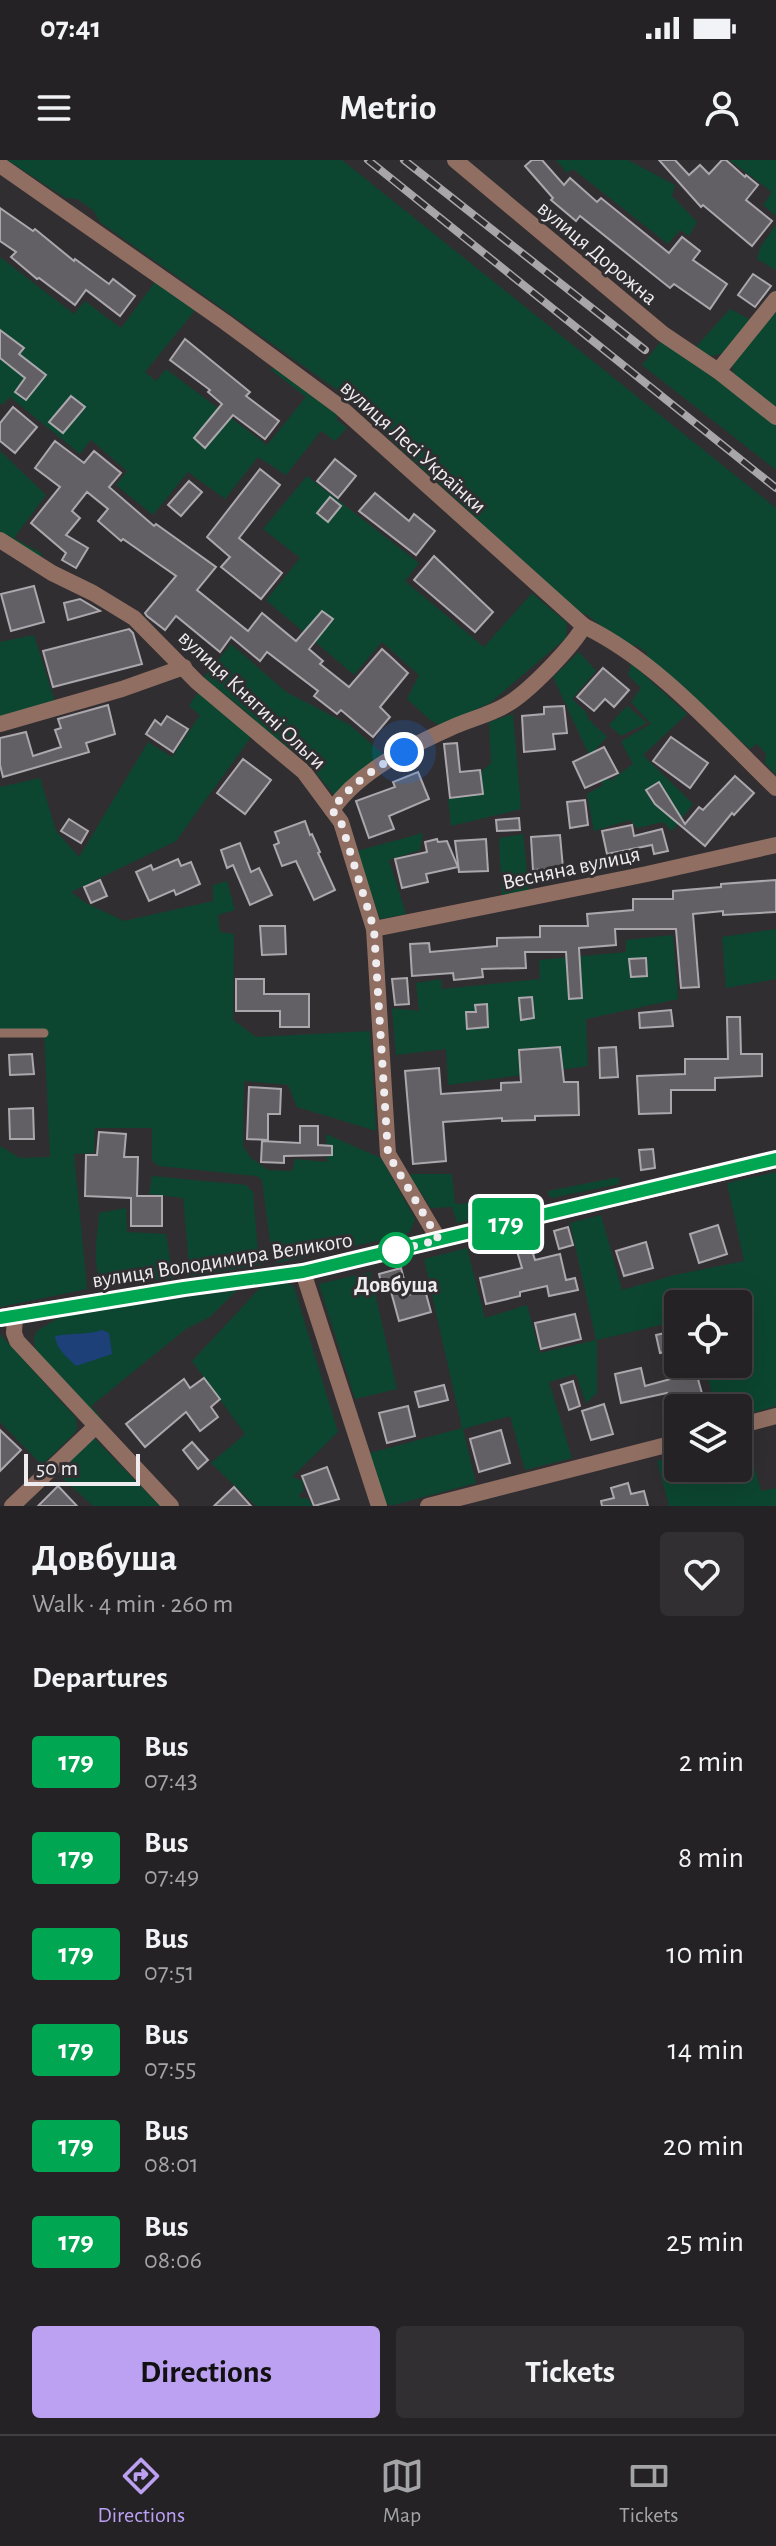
<!DOCTYPE html>
<html lang="en">
<head>
<meta charset="utf-8">
<style>
	:root { --surface:#252226; --page:#312f32; --text:#f1f3f6; --muted:#a3a4a7; --line:#423f43; --accent:#bca0f2 }
	body { margin:0; font-family:"Alegreya Sans",sans-serif; background:var(--page); color:var(--text); height:100vh; display:flex; flex-direction:column; font-size:30px; white-space:nowrap }
	* { box-sizing:border-box; margin:0 }
	p { font-size:26px; color:var(--muted) }
	.icon { flex:none; width:44px; height:44px; fill:none; stroke:currentColor; stroke-width:2; stroke-linecap:round; stroke-linejoin:round }
	.map { position:relative; height:1346px; overflow:hidden }
	.drawer { display:flex; flex-direction:column; background:var(--surface); flex:1 }
	.drawer>* { flex:none }
	.badge { padding:0 16px; border-radius:6px; font-size:28px; line-height:52px }
	.tools { position:absolute; left:664px; top:1130px; display:grid; gap:16px }
	.tools a { display:grid; place-items:center; width:88px; height:88px; border-radius:8px; background:var(--surface); box-shadow:0 8px 32px #0002,0 0 0 2px var(--line); font-size:40px }
	.scale { position:absolute; left:24px; bottom:20px; width:116px; box-sizing:border-box; padding-left:8px; border:4px solid #eeecef; border-top:0; font-size:22px; line-height:28px; white-space:nowrap; color:#eeecef; -webkit-text-stroke:6px #312e32; paint-order:stroke }
	.you { position:absolute; width:40px; height:40px; margin:-20px; border:6px solid #fff; border-radius:50%; background:#1a73e8; box-shadow:0 0 0 12px #1a73e833 }
	.map>.badge { position:absolute; translate:-50% -50%; box-shadow:0 0 0 4px #fff }
	h2 { padding:0 32px; font-size:30px; line-height:72px }
	.round { display:grid; place-items:center; flex:none; width:84px; height:84px; border-radius:8px; background:var(--page) }
	.headline { display:flex; align-items:center; justify-content:space-between; height:136px; padding:0 32px }
	h1 { font-size:38px; font-weight:700; line-height:60px }
	.action { display:flex; gap:16px; margin-top:auto; padding:16px 32px }
	.action a { flex:1; height:92px; border-radius:8px; background:var(--accent); color:#111; font-size:32px; font-weight:700; line-height:92px; text-align:center }
	.action a+a { background:var(--page); color:var(--text) }
	ul { padding:0; list-style:none }
	li { display:flex; align-items:center; gap:24px; height:96px; padding:0 32px }
	li div { flex:1 }
	li b { display:block; font-size:30px }
	li em { font-style:normal }
	li .badge { min-width:88px; font-weight:700; text-align:center }
	.status { display:flex; justify-content:space-between; align-items:center; height:56px; padding:0 40px; background:var(--surface); direction:ltr }
	.status svg { height:22px; fill:currentColor }
	header { display:flex; justify-content:space-between; align-items:center; height:104px; padding:0 32px; background:var(--surface); font-size:36px; font-weight:700 }
	.tabs { display:flex; justify-content:space-around; align-items:center; height:112px; border-top:2px solid var(--line); background:var(--surface); font-size:22px; color:var(--muted) }
	.tabs a { display:grid; justify-items:center; gap:4px }
	.tabs .selected { color:var(--accent) }
	.map>svg:first-child { display:block }
	.green { fill:#0c4630 }
	.water { fill:#1d4079 }
	.building { fill:#636065; stroke:#aba7ad; stroke-width:2 }
	.lines { fill:none; stroke-linecap:round; stroke-linejoin:round }
	.service { stroke:#906f62; stroke-width:9 }
	.minor { stroke:#906f62; stroke-width:16 }
	.tertiary { stroke:#906f62; stroke-width:16 }
	.secondary { stroke:#c7927e; stroke-width:16 }
	.rail-casing { stroke:#a8a6a9; stroke-width:8 }
	.rail { stroke:#312e32; stroke-width:5; stroke-dasharray:15; stroke-linecap:butt }
	.line-casing { stroke:#fff; stroke-width:18 }
	.line { stroke:#00a651; stroke-width:12 }
	.walk { stroke:#eeecef; stroke-width:8; stroke-dasharray:0 14.4 }
	.stop-dot { fill:#fff; stroke:#00a651; stroke-width:4 }
	.labels { text-anchor:middle; stroke-width:6; stroke-linejoin:round; paint-order:stroke }
	.street-label { font-size:22px; fill:#eeecef; stroke:#312e32 }
	.stop-label { font-size:22px; font-weight:bold; fill:#eeecef; stroke:#312e32 }
</style>
</head>
<body>
<div class="status"><b>07:41</b><svg viewBox="0 0 49 12"><path d="M0 12V9h3v3zM5 12V6h3v6zM10 12V3h3v9zM15 12V0h3v12zM26 1h20v11H26zM47 4h2v5h-2z"/></svg></div>
<header><svg class="icon" aria-label="menu" viewBox="0 0 24 24"><path d="M4 6h16M4 12h16M4 18h16"/></svg>Metrio<svg class="icon" aria-label="person" viewBox="0 0 24 24"><circle cx="12" cy="8" r="4"/><path d="M4 21q1-7 8-7t8 7"/></svg></header>
<div class="map">
<svg width="776" height="1346" viewBox="0 0 776 1346">
	<rect width="100%" height="100%" fill="#312e32"/>
	<g class="green">
		<path d="M7,0H342L776,348V615L765,603L766,594L757,584L750,589L647,498V493L636,485L631,488L587,455L579,452L396,285L353,241L100,62L93,50L77,39L66,38Z"/>
		<path d="M556,0H628L675,25L672,36L697,62L689,76L680,70L668,84L573,9L567,13Z"/>
		<path d="M729,0H776V56L763,45L772,32Z"/>
		<path d="M776,64V110L757,99L760,88Z"/>
		<path d="M0,97L74,154L85,141L121,168L155,122L194,149L193,153L145,212L156,221L166,209L267,285L306,237L270,209L277,207L337,253V260L347,268L335,281L321,271L286,315L258,297L225,339L188,312L153,355L116,325L127,311L91,280L80,294L10,237L2,245L0,243Z"/>
		<path d="M730,149L753,161L722,194L709,196L695,188Z"/>
		<path d="M776,151V252C760,240 730,226 733,204Z"/>
		<path d="M662,180L717,217L776,264V310L642,205Z"/>
		<path d="M0,291L46,335L14,378L43,394L39,397L0,372Z"/>
		<path d="M307,316L419,403L405,421L484,487L532,433L567,463L566,478L490,543L441,566L430,560L407,539L419,515L382,482L354,515L266,440L300,398L263,369Z"/>
		<path d="M34,475L55,542L0,559V482Z"/>
		<path d="M231,484L286,532L350,565L383,594L337,636L333,634L310,605L257,563C253,556 214,526 204,517Z"/>
		<path d="M579,492L596,511L572,539L586,552L588,559L607,577L595,590L610,621L633,604L622,584L623,580L651,564L631,542L641,528L628,515L631,503L687,554L643,595L693,644L672,671L663,662L637,668L630,660L594,671L587,634L603,625L553,517Z"/>
		<path d="M198,532L251,577L176,681L71,732L86,743L124,761L213,741V725L227,721L235,750L218,755L220,772L234,774L233,860L256,877L370,871L376,971L297,947L288,925L244,921L243,986L251,998L268,1010L292,1011L295,999L327,1002L326,974L381,998L415,1059L410,1072L403,1075L278,1103L272,1096L262,1020L257,1016L158,1006L152,1000V968H95L94,993L74,994L87,1129L0,1147V986L20,998L50,997L44,870L0,869V627L40,618L56,671L79,697L148,582L172,597L200,555L189,546Z"/>
		<path d="M627,546L647,563L621,576L609,565Z"/>
		<path d="M513,554L521,649L451,666L448,639L483,634L480,613L491,603L489,562Z"/>
		<path d="M423,673L420,690L389,700L406,754L380,759L357,691Z"/>
		<path d="M523,674L529,730L502,735L499,678Z"/>
		<path d="M776,769V819L726,828L722,777Z"/>
		<path d="M673,775L678,839L586,859L588,906L448,925L446,889L396,895L392,848L419,851L416,823L441,819L442,829L540,819L539,800L626,792V780Z"/>
		<path d="M776,1012V1246L738,1257V1248H716L704,1204H738V1144H678V1161L597,1180V1233L586,1243L576,1214L549,1222L572,1298L525,1310L510,1256L463,1269L476,1323L394,1345H389L384,1341L370,1293L462,1268L424,1099L467,1088L485,1158L527,1145L540,1193L596,1180L570,1063L601,1055L622,1130L675,1115L744,1101L727,1023Z"/>
		<path d="M412,1014H452L455,1044L472,1043L477,1058L457,1063L452,1047L431,1048L410,1016Z"/>
		<path d="M152,1016L246,1025L253,1032L259,1105L190,1116L183,1038L149,1034Z"/>
		<path d="M619,1017V1024L552,1038L548,1035V1031Z"/>
		<path d="M126,1048L127,1072L166,1074L173,1118L104,1126C90,1107 98,1076 99,1053Z"/>
		<path d="M370,1112L397,1229L355,1239L319,1124Z"/>
		<path d="M287,1122L294,1127L338,1272L292,1317L303,1321V1332L299,1334L300,1338H307L313,1346H256L211,1303L245,1274L192,1201L258,1130L265,1125Z"/>
		<path d="M237,1130L210,1157L186,1169L91,1246L102,1259L98,1261L35,1190L34,1177L38,1170L64,1155Z"/>
		<path d="M0,1174L76,1258L77,1268L74,1274L42,1305L0,1262Z"/>
		<path d="M746,1276L761,1331L776,1328V1346H669L657,1301L678,1295V1308H738V1279Z"/>
		<path d="M93,1279H95L160,1346H93L59,1315V1311Z"/>
	</g>
	<path class="water" d="M102,1170L109,1173L112,1194L76,1206C67,1197 56,1189 55,1176C71,1173 87,1175 102,1170Z"/>
	<g class="building">
		<path d="M532,0H542L564,25L570,18L597,42L601,38L669,93L682,77L700,91L693,100L727,124L710,149L674,124L670,128L580,56L576,61L551,40L553,38L525,6Z"/>
		<path d="M659,0H675L689,15L700,5L709,14L722,0H726L745,17L746,15L758,25L746,40L772,61L752,86L703,45L701,47Z"/>
		<path d="M0,48L33,71L35,69L74,101L75,99L109,124L113,119L135,136L120,156L86,130L75,145L39,118L37,119L11,97L16,92L0,81Z"/>
		<path d="M753,114L771,126L755,147L738,135Z"/>
		<path d="M0,170L24,188L19,194L46,215L26,240L15,232L25,218L0,198Z"/>
		<path d="M185,179L250,232L246,236L279,261L265,279L233,255L205,288L194,278L222,244L208,232L210,230L170,200Z"/>
		<path d="M71,236L85,247L63,273L49,262Z"/>
		<path d="M13,247L37,267L15,293L0,281V263Z"/>
		<path d="M55,281L84,303L94,291L121,313L109,327L154,366L156,364L216,407L197,430L248,471L262,453L296,481L322,451L333,459L309,489L323,501L320,504L349,527L382,489L393,499L408,513L380,547L390,557L373,577L341,550L337,554L314,536L318,531L267,492L260,501L231,477L220,492L176,456L165,470L147,456L145,453L176,416L123,379L121,381L98,361L108,349L87,332L72,351L80,358L66,375L88,388L76,408L62,400L66,393L31,363L60,327L35,308Z"/>
		<path d="M335,299L356,316L338,338L317,321Z"/>
		<path d="M260,309L280,325L239,378L282,413L261,439L221,407L230,397L207,377Z"/>
		<path d="M189,321L202,332L181,356L168,345Z"/>
		<path d="M375,333L409,361L414,354L435,371L416,395L359,351Z"/>
		<path d="M330,337L341,346L328,362L317,353Z"/>
		<path d="M434,396L493,452L475,472L414,420Z"/>
		<path d="M34,426L44,462L11,471L1,434Z"/>
		<path d="M80,439L100,451L68,460L64,443Z"/>
		<path d="M129,469L133,473L142,504L53,527L43,491Z"/>
		<path d="M603,508L629,530L614,547L605,539L594,551L577,537Z"/>
		<path d="M108,545L115,574L86,583L89,592L3,617L0,605V578L26,572L33,596L61,587L55,570L61,568L58,559Z"/>
		<path d="M564,546L567,573L553,574L555,589L524,592L522,556L544,554V547Z"/>
		<path d="M167,556L188,569L173,592L146,574L155,560L161,565Z"/>
		<path d="M671,577L708,603L690,628L653,601Z"/>
		<path d="M457,583L460,612L480,610L483,634L450,638L444,584Z"/>
		<path d="M604,587L618,613L585,628L573,602Z"/>
		<path d="M243,599L271,620L245,654L217,633Z"/>
		<path d="M418,612L429,639L389,656L394,669L369,678L356,641L395,627L393,622Z"/>
		<path d="M735,616L754,633L734,655L732,653L705,686L655,644L646,630L659,622L685,664L699,647L703,650Z"/>
		<path d="M585,640L588,665L570,668L567,642Z"/>
		<path d="M519,658L520,670L497,671L496,660Z"/>
		<path d="M69,659L88,671L81,683L61,671Z"/>
		<path d="M305,661L310,675L312,674L320,692L318,693L335,730L314,740L296,701L282,706L274,685L279,683L275,672Z"/>
		<path d="M632,665L634,676L662,669L668,691L654,694L652,685L607,694L602,671Z"/>
		<path d="M560,675L563,708L533,710L531,677Z"/>
		<path d="M437,679L438,682L447,681L458,707L426,714L428,722L402,728L395,699L427,692L425,682Z"/>
		<path d="M486,679L488,711L459,712L455,681Z"/>
		<path d="M240,683L251,712L259,708L272,735L250,745L233,705L227,708L221,690Z"/>
		<path d="M178,699L181,706L191,702L200,724L176,735L174,730L149,741L136,712L151,705L153,710Z"/>
		<path d="M100,720L107,736L91,743L84,727Z"/>
		<path d="M776,720V752L723,755V751L693,754L699,827L681,828L676,769H615L616,785L579,788L582,838L569,839L566,792H525L526,808L482,809L483,817L454,820L453,813L412,816L410,784L429,783L430,792L497,786V778L540,777V766H588L587,754L633,750V739H673V731L721,727V724Z"/>
		<path d="M260,766H285L286,794L262,795Z"/>
		<path d="M646,798L647,816L631,817L629,799Z"/>
		<path d="M407,818L409,844L395,845L392,819Z"/>
		<path d="M236,819H264V834H309V867H280V851H236Z"/>
		<path d="M532,837L534,858L521,860L519,838Z"/>
		<path d="M487,844L488,867L467,869L466,852H476L475,845Z"/>
		<path d="M671,850L673,866L640,868L639,853Z"/>
		<path d="M727,857H740L741,894H762V916L715,918V930H671V953L639,954L637,916L685,914V899H728Z"/>
		<path d="M560,887L564,922H578L579,955L535,956V960L502,961V958L443,962L446,1001L413,1004L405,911L439,908L441,934L501,930V923L521,922L519,890Z"/>
		<path d="M616,887L618,917L600,918L599,888Z"/>
		<path d="M32,894L34,914L10,915L9,895Z"/>
		<path d="M249,927L281,929L280,954H268V980L247,979Z"/>
		<path d="M33,948L34,979H10L9,949Z"/>
		<path d="M300,966H318V985L332,986V995L284,996V1003L261,1002L262,981L300,983Z"/>
		<path d="M99,972L126,974L124,997H138L137,1036H162V1066H131V1038L85,1036L86,995H97Z"/>
		<path d="M653,989L655,1008L641,1010L639,990Z"/>
		<path d="M718,1065L727,1094L699,1103L690,1074Z"/>
		<path d="M568,1067L573,1085L559,1089L554,1071Z"/>
		<path d="M528,1077L535,1100L560,1094L566,1120L575,1118L578,1130L549,1136L547,1126L520,1132V1136L486,1144L480,1118L522,1108L514,1081Z"/>
		<path d="M646,1082L653,1108L624,1116L616,1091Z"/>
		<path d="M401,1108L408,1135L425,1130L431,1152L399,1161L390,1128L383,1130L379,1114Z"/>
		<path d="M575,1154L581,1179L541,1189L535,1163Z"/>
		<path d="M678,1170V1189L660,1193L656,1175Z"/>
		<path d="M641,1208L645,1226L696,1212L703,1237L689,1241L691,1248H671L667,1233L621,1243L615,1214Z"/>
		<path d="M204,1218L220,1239L211,1247L218,1257L200,1271L186,1252L145,1287L126,1264L184,1219L190,1228Z"/>
		<path d="M573,1221L580,1246L569,1250L561,1225Z"/>
		<path d="M444,1225L448,1240L419,1247L415,1232Z"/>
		<path d="M604,1244L613,1274L591,1280L582,1251Z"/>
		<path d="M408,1246L415,1276L387,1283L379,1253Z"/>
		<path d="M0,1270L21,1290L0,1311Z"/>
		<path d="M501,1270L510,1303L479,1312L470,1279Z"/>
		<path d="M192,1282L208,1300L198,1309L183,1290Z"/>
		<path d="M327,1307L339,1339L314,1346L302,1316Z"/>
		<path d="M628,1323L631,1334L644,1331L648,1346H602L601,1341L614,1338L611,1328Z"/>
		<path d="M58,1326L77,1346H38Z"/>
		<path d="M234,1327L251,1346H214Z"/>
	</g>
	<g class="lines">
		<path class="service" d="M0,873H44"/>
		<g class="minor">
			<path d="M455,0L663,174L718,211L776,257"/>
			<path d="M718,211L776,139"/>
			<path d="M0,380L52,413L93,433L134,458L197,522L304,612L341,662L374,769L388,994L439,1080"/>
			<path d="M0,564L122,529L184,507"/>
			<path d="M332,650C359,611 412,585 455,566C471,559 491,554 506,545C528,533 572,487 584,466"/>
			<path d="M374,769L647,714L776,685"/>
			<path d="M303,1112L379,1346"/>
			<path d="M15,1156L14,1173L17,1181L171,1346"/>
			<path d="M738,1266L776,1256"/>
			<path d="M12,1346L95,1267"/>
			<path d="M428,1346L678,1282"/>
		</g>
		<path class="tertiary" d="M0,5L225,162L340,247L584,466C657,501 718,572 776,628"/>
		<path class="secondary" d="M0,1157L184,1128L303,1112L776,1000"/>
		<g class="rail-casing">
			<g id="rail">
				<path d="M368,0L776,328"/>
				<path d="M404,0L645,190"/>
			</g>
		</g>
		<use href="#rail" class="rail"/>
	</g>
	<g class="lines">
		<g class="line-casing">
			<path id="line" d="M0,1158L184,1128L303,1112L776,999"/>
		</g>
		<use href="#line" class="line"/>
		<path class="walk" d="M396,1090L384,1093L439,1080L388,994L374,769L341,662L332,650C349,625 378,606 404,592"/>
	</g>
	<circle class="stop-dot" cx="396" cy="1090" r="16"/>
	<g class="labels">
		<g class="street-label">
			<text transform="translate(598 92) rotate(40)" y="8">вулиця Дорожна</text>
			<text transform="translate(414 286) rotate(42)" y="8">вулиця Лесі Українки</text>
			<text transform="translate(253 539) rotate(43)" y="8">вулиця Княгині Ольги</text>
			<text transform="translate(571 707) rotate(-12)" y="8">Весняна вулиця</text>
			<text transform="translate(222 1099) rotate(-9)" y="8">вулиця Володимира Великого</text>
		</g>
		<g class="stop-label">
			<text x="396" y="1132">Довбуша</text>
		</g>
	</g>
</svg>
<div class="tools">
<a><svg class="icon" aria-label="locate" viewBox="0 0 24 24"><circle cx="12" cy="12" r="6"/><path d="M12 2v4M12 18v4M2 12h4M18 12h4"/></svg></a>
<a><svg class="icon" aria-label="layers" viewBox="0 0 24 24"><path d="M12 4l9 5-9 5-9-5zM3 14l9 5 9-5"/></svg></a>
</div>
<div class="scale">50 m</div>
<div class="you" style="left:404px;top:592px"></div>
<b class="badge" style="left:506px;top:1064px;background:#00a651;color:#fff">179</b>
</div>
<section class="drawer">
<div class="headline"><div><h1>Довбуша</h1><p>Walk · 4 min · 260 m</p></div><a class="round"><svg class="icon" aria-label="heart" viewBox="0 0 24 24"><path d="M12 20l-8-8c-3-5 5-10 8-4 3-6 11-1 8 4z"/></svg></a></div>
<h2>Departures</h2>
<ul>
<li><span class="badge" style="background:#00a651;color:#fff">179</span><div><b>Bus</b><p>07:43</p></div><em>2 min</em></li>
<li><span class="badge" style="background:#00a651;color:#fff">179</span><div><b>Bus</b><p>07:49</p></div><em>8 min</em></li>
<li><span class="badge" style="background:#00a651;color:#fff">179</span><div><b>Bus</b><p>07:51</p></div><em>10 min</em></li>
<li><span class="badge" style="background:#00a651;color:#fff">179</span><div><b>Bus</b><p>07:55</p></div><em>14 min</em></li>
<li><span class="badge" style="background:#00a651;color:#fff">179</span><div><b>Bus</b><p>08:01</p></div><em>20 min</em></li>
<li><span class="badge" style="background:#00a651;color:#fff">179</span><div><b>Bus</b><p>08:06</p></div><em>25 min</em></li>
</ul>
<div class="action"><a>Directions</a><a>Tickets</a></div>
</section>
<nav class="tabs">
<a class="selected"><svg class="icon" aria-label="directions" viewBox="0 0 24 24"><path d="M12 3l9 9-9 9-9-9zM9 14v-3h6M13 9l2 2-2 2"/></svg>Directions</a>
<a><svg class="icon" aria-label="map" viewBox="0 0 24 24"><path d="M3 6l6-2 6 2 6-2v14l-6 2-6-2-6 2zM9 4v14M15 6v14"/></svg>Map</a>
<a><svg class="icon" aria-label="tickets" viewBox="0 0 24 24"><path d="M3 7h18v10H3zM15 7v10"/></svg>Tickets</a>
</nav>
</body>
</html>
